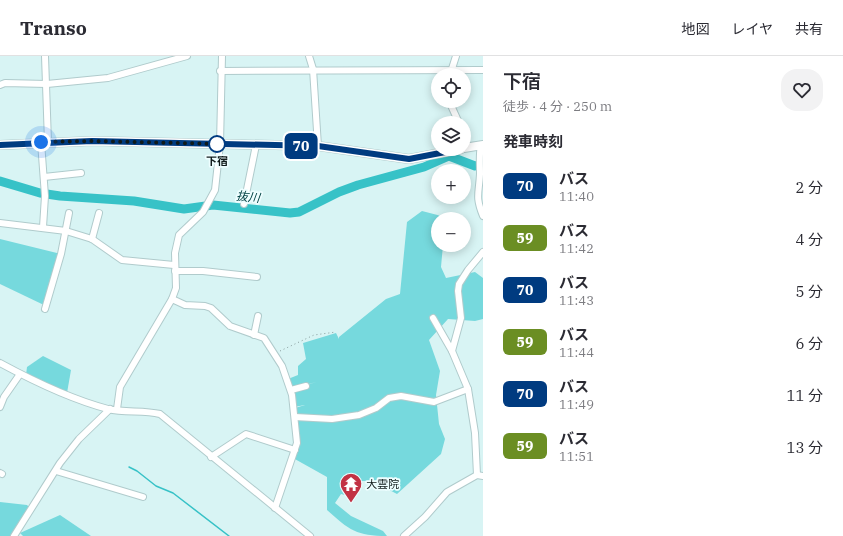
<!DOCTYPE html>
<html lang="ja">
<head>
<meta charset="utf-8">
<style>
	:root { --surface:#fff; --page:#f2f2f3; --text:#2b2b33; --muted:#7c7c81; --line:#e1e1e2 }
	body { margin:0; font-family:"IBM Plex Serif","Noto Sans JP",serif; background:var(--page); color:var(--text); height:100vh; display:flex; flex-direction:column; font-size:15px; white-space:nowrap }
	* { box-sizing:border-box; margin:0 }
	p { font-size:13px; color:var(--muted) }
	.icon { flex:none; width:22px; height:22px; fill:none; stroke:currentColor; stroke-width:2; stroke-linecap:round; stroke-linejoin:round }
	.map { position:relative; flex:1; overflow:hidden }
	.panel { display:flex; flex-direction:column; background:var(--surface); width:360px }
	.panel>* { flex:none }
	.badge { padding:0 8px; border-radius:6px; font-size:14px; line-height:26px }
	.buttons { position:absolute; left:431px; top:12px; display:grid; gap:8px }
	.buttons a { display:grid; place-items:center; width:40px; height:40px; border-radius:50%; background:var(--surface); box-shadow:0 2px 10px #0003; font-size:20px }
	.you { position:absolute; width:20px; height:20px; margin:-10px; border:3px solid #fff; border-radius:50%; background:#1a73e8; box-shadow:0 0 0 6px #1a73e833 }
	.map>.badge { position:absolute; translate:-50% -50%; box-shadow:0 0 0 2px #fff }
	h2 { padding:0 20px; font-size:15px; line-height:36px }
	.round { display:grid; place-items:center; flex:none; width:42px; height:42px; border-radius:16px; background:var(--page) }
	.overview { display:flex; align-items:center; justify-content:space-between; height:68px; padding:0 20px }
	h1 { font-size:19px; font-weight:600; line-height:30px }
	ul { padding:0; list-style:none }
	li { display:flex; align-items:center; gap:12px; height:52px; padding:0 20px }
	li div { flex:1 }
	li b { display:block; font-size:15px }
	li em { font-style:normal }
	li .badge { min-width:44px; font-weight:700; text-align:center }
	header { display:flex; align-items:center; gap:24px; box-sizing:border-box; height:56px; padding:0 20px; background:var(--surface); border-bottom:1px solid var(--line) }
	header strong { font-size:19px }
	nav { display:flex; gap:22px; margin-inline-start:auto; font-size:14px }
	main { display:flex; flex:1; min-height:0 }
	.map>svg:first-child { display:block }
	.green { fill:#76d9dd }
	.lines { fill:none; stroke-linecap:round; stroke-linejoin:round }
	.stream { stroke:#37c2c7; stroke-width:1.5 }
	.river { stroke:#37c2c7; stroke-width:9 }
	.minor-casing { stroke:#b0cbcc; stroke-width:8 }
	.major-casing { stroke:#b0cbcc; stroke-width:10 }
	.path { stroke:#879c9c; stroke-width:1; stroke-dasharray:1 3; stroke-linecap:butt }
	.minor { stroke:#fff; stroke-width:6 }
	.major { stroke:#fff; stroke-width:8 }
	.line-casing { stroke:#fff; stroke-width:9 }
	.line { stroke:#003b80; stroke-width:6 }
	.walk { stroke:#101a1a; stroke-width:4; stroke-dasharray:0 7.2 }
	.stop-dot { fill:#fff; stroke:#003b80; stroke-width:2 }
	.labels { text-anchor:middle; stroke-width:3.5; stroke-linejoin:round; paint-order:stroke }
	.stop-label { font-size:11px; font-weight:bold; fill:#101a1a; stroke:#eefeff }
	.poi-label { font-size:11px; fill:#101a1a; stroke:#eefeff; text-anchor:start }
	.water-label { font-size:12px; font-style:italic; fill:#004143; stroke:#eefeff }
</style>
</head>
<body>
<header>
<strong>Transo</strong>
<nav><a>地図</a><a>レイヤ</a><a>共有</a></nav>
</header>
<main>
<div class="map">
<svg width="483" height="480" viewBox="0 0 483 480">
	<rect width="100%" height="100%" fill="#d8f4f4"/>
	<g class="green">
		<path d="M422,155L449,162L438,163V189H443L441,211L446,222L475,216L483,222V263L475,265L448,263L429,284L440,315L436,339L439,368L445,383L441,398L397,438L372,425H353L345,439L341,438L335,447L351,460L383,475L387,480C357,480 349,474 327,454V421L293,402L295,352L305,349L294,351L291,334L316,326L291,333L288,323L298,319V310L306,303L303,287L336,277L339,283V281L386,243L400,238L407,166Z"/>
		<path d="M0,183L61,198L46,250L0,228Z"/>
		<path d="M43,300L71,314L67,337L26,319L27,311Z"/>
		<path d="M0,446L27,449L30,452L10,480H0Z"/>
		<path d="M60,459L91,480H23L20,477Z"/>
	</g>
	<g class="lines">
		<path class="stream" d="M129,411L137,415L156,430L173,437L229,480"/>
		<path class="river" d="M0,125L40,137L60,140L134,145L184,153L213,149L290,157L299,156L339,136L358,129L424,111L449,100L475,110L483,108"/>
		<g class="minor-casing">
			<g id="minor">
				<path d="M45,0L48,86"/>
				<path d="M309,0L313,13L318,90"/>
				<path d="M220,15L483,14"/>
				<path d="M450,19L456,0"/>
				<path d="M0,29L5,27L47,28L108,22L187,0"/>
				<path d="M449,45L459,67"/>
				<path d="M464,83L467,92"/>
				<path d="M41,86L45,140L43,171"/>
				<path d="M481,89C479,99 480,108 480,118C479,138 475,140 483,160"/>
				<path d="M44,121L81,117"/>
				<path d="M244,148L256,89"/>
				<path d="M0,167L66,175L92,183L122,204L174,209"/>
				<path d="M92,183L99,157"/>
				<path d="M175,215H203L257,221"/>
				<path d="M172,243L185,249L205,250L211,252L230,270L264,282L282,310L292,339L297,387L275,452"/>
				<path d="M45,253L61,198L69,157"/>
				<path d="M433,262L452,295"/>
				<path d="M254,279L258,260"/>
				<path d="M0,307C35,326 70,343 108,353C125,357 143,354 160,358L310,480"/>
				<path d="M291,334L306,330"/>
				<path d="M0,351L4,341L20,318"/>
				<path d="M117,353L120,331L172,243L176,232L175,197L179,179L203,156L215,134L220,88L222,0"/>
				<path d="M295,361L332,363L359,359L376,352L389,342L401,340L434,346L468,333"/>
				<path d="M211,401L246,378L295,394"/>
				<path d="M56,415L143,441"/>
				<path d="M0,417L2,418"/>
				<path d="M477,419L475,377L468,333L452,295L461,262L458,235L459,228L468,214L483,196"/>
				<path d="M14,480L60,407L79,383L110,353"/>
				<path d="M404,480L425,461L447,436L477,419L483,420"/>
			</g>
		</g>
		<g class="major-casing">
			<g id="major">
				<path d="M0,89L92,85L318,90L409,103L461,93"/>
				<path d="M464,92L483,89"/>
			</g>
		</g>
		<path class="path" d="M280,295L314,279L336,276"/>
		<use href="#minor" class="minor"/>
		<use href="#major" class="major"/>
	</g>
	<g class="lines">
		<g class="line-casing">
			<path id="line" d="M0,89L92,85L318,90L409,103L461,93"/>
		</g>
		<use href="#line" class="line"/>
		<path class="walk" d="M41,86L92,85L220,88H217"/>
	</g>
	<defs>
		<g id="temple-pin" transform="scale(1.15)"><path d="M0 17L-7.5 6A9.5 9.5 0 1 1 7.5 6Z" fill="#c23244" stroke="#eefeff"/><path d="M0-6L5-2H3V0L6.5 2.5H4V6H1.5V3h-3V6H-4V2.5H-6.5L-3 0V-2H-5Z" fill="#fff"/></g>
	</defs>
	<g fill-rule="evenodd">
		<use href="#temple-pin" x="351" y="428"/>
	</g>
	<circle class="stop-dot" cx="217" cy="88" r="8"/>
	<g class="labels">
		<g class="stop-label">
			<text x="217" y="109">下宿</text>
		</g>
		<g class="poi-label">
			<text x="366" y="432">大雲院</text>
		</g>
		<g class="water-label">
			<text transform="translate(248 141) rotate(6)" y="4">抜川</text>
		</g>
	</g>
</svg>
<div class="buttons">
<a><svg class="icon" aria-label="locate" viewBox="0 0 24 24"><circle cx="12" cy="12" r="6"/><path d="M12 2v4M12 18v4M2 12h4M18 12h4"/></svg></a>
<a><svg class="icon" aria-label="layers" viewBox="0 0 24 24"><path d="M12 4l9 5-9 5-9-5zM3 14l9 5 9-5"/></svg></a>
<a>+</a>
<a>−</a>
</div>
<div class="you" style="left:41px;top:86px"></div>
<b class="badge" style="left:301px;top:90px;background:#003b80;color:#fff">70</b>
</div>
<section class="panel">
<div class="overview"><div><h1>下宿</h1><p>徒歩 · 4 分 · 250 m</p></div><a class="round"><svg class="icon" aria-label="heart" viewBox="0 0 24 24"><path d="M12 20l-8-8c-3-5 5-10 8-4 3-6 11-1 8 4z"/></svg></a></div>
<h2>発車時刻</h2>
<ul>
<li><span class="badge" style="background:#003b80;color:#fff">70</span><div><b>バス</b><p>11:40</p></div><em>2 分</em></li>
<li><span class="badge" style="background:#6b8e23;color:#fff">59</span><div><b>バス</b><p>11:42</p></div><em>4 分</em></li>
<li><span class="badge" style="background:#003b80;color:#fff">70</span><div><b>バス</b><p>11:43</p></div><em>5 分</em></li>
<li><span class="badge" style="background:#6b8e23;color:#fff">59</span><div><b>バス</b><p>11:44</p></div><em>6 分</em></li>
<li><span class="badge" style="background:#003b80;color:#fff">70</span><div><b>バス</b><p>11:49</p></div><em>11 分</em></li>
<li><span class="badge" style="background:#6b8e23;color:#fff">59</span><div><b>バス</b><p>11:51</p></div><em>13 分</em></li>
</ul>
</section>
</main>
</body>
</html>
